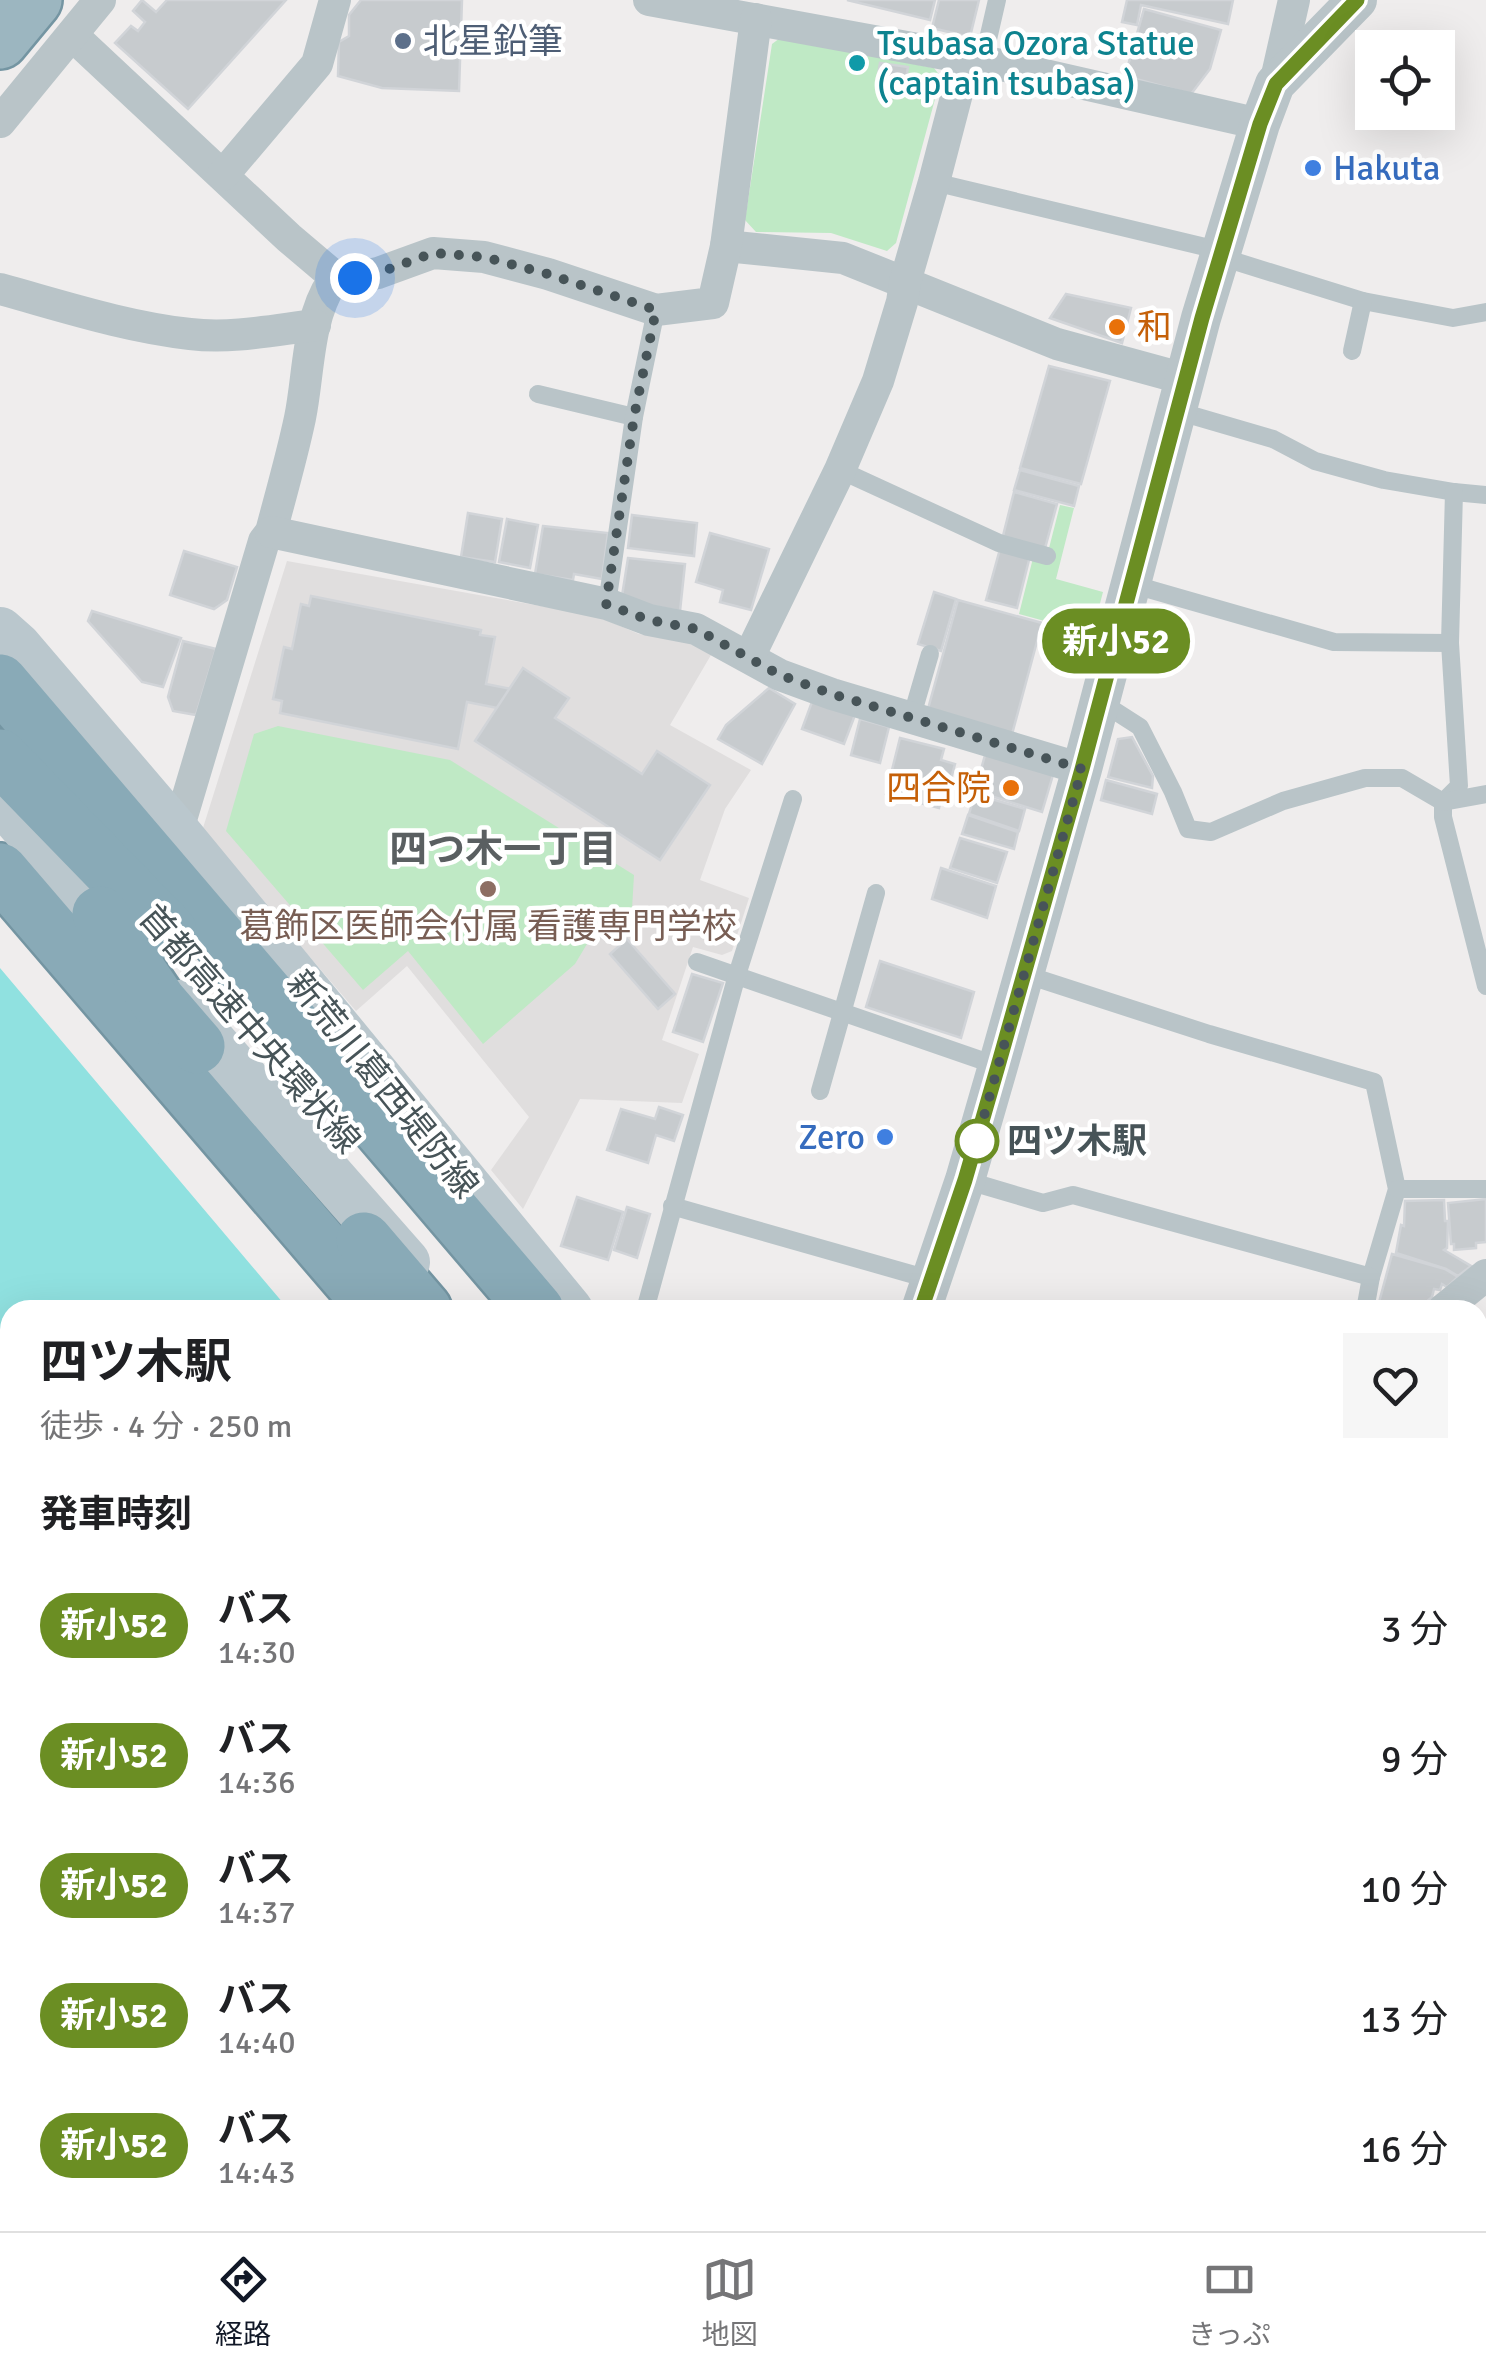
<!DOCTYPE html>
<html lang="ja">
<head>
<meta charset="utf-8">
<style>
	:root { --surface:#fff; --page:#f6f6f6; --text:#202124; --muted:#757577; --line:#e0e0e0; --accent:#111827 }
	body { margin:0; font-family:Signika,"Noto Sans JP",sans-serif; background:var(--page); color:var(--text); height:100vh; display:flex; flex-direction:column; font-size:38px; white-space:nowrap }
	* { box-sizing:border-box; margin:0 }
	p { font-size:32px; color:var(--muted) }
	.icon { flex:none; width:55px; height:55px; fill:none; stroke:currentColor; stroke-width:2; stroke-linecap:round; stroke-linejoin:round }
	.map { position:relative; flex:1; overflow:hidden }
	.details { position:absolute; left:0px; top:1300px; width:1488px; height:932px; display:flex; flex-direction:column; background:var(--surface); border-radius:30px 30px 0 0; box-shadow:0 10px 40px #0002 }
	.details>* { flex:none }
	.badge { padding:0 20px; border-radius:32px; font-size:35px; line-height:65px }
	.buttons { position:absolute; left:1355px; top:30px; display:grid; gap:20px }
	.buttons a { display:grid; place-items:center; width:100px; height:100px; border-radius:0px; background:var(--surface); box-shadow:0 10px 40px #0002; font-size:50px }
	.you { position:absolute; width:50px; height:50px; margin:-25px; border:8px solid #fff; border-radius:50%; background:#1a73e8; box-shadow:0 0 0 15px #1a73e833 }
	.map>.badge { position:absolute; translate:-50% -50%; box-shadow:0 0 0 5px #fff }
	h2 { padding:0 40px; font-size:38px; line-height:90px }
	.round { display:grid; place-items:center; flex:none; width:105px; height:105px; border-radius:0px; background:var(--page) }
	.headline { display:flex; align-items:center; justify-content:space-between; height:170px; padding:0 40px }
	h1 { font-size:48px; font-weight:700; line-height:75px }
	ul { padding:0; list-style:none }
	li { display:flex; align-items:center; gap:30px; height:130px; padding:0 40px }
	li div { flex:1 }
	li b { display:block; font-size:38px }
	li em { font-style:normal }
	li .badge { min-width:110px; font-weight:700; text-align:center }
	.menu { display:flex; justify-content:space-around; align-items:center; height:140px; border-top:2px solid var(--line); background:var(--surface); font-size:28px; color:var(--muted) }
	.menu a { display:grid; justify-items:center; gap:5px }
	.menu .on { color:var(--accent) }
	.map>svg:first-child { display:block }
	.education { fill:#e0dede }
	.green { fill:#bfe9c5 }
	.water { fill:#90e1e0 }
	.building { fill:#c7cbce; stroke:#d1d4d8; stroke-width:2.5 }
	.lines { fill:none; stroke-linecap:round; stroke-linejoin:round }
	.trunk-casing { stroke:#7495a2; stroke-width:60 }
	.motorway-casing { stroke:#7495a2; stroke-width:60 }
	.service { stroke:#b9c4c8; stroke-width:18 }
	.minor { stroke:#b9c4c8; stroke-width:32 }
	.tertiary { stroke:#b9c4c8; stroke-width:40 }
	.secondary { stroke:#bac7cd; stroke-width:48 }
	.trunk { stroke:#9cb6c0; stroke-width:55 }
	.motorway { stroke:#89aab7; stroke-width:55 }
	.rail { stroke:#afb4b6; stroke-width:8 }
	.line-casing { stroke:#fff; stroke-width:22 }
	.line { stroke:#6b8e23; stroke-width:15 }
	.walk { stroke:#475458; stroke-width:10; stroke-dasharray:0 18 }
	.service-dot { fill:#5c6f8a; stroke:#fff; stroke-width:4 }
	.culture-dot { fill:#0f9aa8; stroke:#fff; stroke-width:4 }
	.shop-dot { fill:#3f7fe0; stroke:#fff; stroke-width:4 }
	.food-dot { fill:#e8710a; stroke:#fff; stroke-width:4 }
	.education-dot { fill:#8d6e63; stroke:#fff; stroke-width:4 }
	.stop-dot { fill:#fff; stroke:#6b8e23; stroke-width:5 }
	.labels { text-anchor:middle; stroke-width:9; stroke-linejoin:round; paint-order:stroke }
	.service-label { font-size:35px; fill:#4e5e75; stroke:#fff; text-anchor:start }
	.culture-label { font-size:35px; fill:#0d838f; stroke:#fff; text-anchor:start }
	.shop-label { font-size:35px; fill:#366cbe; stroke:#fff; text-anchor:start }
	.food-label { font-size:35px; fill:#c56008; stroke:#fff; text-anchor:start }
	.education-label { font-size:35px; fill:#785e54; stroke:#fff }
	.street-label { font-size:35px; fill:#475458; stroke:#fff }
	.stop-label { font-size:35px; font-weight:bold; fill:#475458; stroke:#fff; text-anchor:start }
	.neighbourhood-label { font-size:38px; font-weight:bold; fill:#5a5f61; stroke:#fff }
</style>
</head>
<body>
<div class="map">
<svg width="1486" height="2231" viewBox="0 0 1486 2231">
	<rect width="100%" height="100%" fill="#efeded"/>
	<path class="education" d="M287,561L597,616L639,634L687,641L711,655L670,725L751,770L725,809L700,880L749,898L732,951L722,955L693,947L662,1040L699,1054L682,1103L580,1099L523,1209L491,1170L529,1117L407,966L356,1011L202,831Z"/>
	<g class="green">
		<path d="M780,38L934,68L941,77L896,243L887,251L831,233L756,232L745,220L772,44Z"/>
		<path d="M1060,505L1074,508L1056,579L1103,592L1092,634L1019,614L1033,558L1046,560Z"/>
		<path d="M278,726L450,760L634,875L632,909L587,944L575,964L483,1044L408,951L363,990L226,831L254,734Z"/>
	</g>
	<g class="water">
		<path d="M0,968L289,1310H10V1382L0,1370Z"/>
		<path d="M1073,2222L1080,2231H731L724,2223Z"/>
	</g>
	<g class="building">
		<path d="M142,0L156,12L167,0H286L188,109L115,43L131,26L138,31L145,22L133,11Z"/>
		<path d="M361,0H462L459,91L382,88L338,76L339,42L349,36V15Z"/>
		<path d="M847,0H935L930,20Z"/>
		<path d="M939,0H979L970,37L932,28Z"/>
		<path d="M1127,0H1233L1228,24L1141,5L1137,25L1122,22Z"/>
		<path d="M1144,9L1221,30L1210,69L1191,94L1125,76Z"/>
		<path d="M880,63L908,67L905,86L877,81Z"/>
		<path d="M1066,294L1131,308L1122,343L1050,318Z"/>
		<path d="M1049,366L1110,381L1081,484L1020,468Z"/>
		<path d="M1020,470L1079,486L1074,506L1014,490Z"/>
		<path d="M1014,492L1057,504L1044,552L1002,540Z"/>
		<path d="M468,513L502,519L495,562L461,557Z"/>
		<path d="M632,515L697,523L694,556L628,548Z"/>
		<path d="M507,519L538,525L530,568L499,562Z"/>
		<path d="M543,526L608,533L602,579L574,574L573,580L535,574Z"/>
		<path d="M710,533L769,549L751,610L720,602L723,590L696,582Z"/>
		<path d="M1000,549L1030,556L1017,608L986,600Z"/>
		<path d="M184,551L237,567L227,600L214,609L170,595Z"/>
		<path d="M628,558L685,564L680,611L630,602L622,596Z"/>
		<path d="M934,592L956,599L941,651L918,644Z"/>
		<path d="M311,596L481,630L480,635L495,637L486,684L516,690L512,711L467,702L458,749L280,713L282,701L273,699L284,647L292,649L301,604L309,606Z"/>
		<path d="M958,600L1042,623L1011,738L926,716Z"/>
		<path d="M92,611L181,638L163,687L142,682L88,621Z"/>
		<path d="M183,641L216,649L196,715L173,711L168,697Z"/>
		<path d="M523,668L569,698L555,718L642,774L657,751L710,785L660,860L475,741Z"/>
		<path d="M769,688L795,704L762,764L718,739L726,725Z"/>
		<path d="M813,699L855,715L844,744L802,729Z"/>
		<path d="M860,719L889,727L880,763L851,755Z"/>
		<path d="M1132,737L1153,776L1152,788L1108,777L1118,739Z"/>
		<path d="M900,738L944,749L941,760L955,764L946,797L942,796L939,808L886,794Z"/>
		<path d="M987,748L1055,768L1042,812L975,791Z"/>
		<path d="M1106,780L1157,794L1152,814L1101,800Z"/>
		<path d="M975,794L1025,809L1019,831L969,814Z"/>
		<path d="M968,815L1018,832L1014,849L962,834Z"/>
		<path d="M960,838L1007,852L997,883L950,868Z"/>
		<path d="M941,868L996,886L987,918L932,899Z"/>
		<path d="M627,939L675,994L658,1009L610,954Z"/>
		<path d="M880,961L974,992L961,1038L866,1007Z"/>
		<path d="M692,974L723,983L703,1042L673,1032Z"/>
		<path d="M659,1107L683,1115L674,1141L656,1135L648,1163L607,1150L621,1109L655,1119Z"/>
		<path d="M577,1197L623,1212L608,1260L561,1246Z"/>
		<path d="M1486,1199V1242L1476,1243V1248L1454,1250V1244H1451L1448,1203Z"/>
		<path d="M1444,1200L1445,1221H1448L1447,1248L1444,1250L1471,1266L1458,1276L1446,1269L1396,1253L1401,1225L1404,1226L1405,1201Z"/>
		<path d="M627,1207L650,1214L637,1258L614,1250Z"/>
		<path d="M1392,1254L1445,1269L1458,1277L1447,1287L1442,1284L1440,1290L1434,1289L1432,1297L1417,1310H1377Z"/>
		<path d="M1478,1674L1486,1676V1725L1484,1734L1478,1733Z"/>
		<path d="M1478,2069L1486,2085V2128L1478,2133Z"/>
		<path d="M1486,2184V2231H1472L1475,2222H1478V2213Z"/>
	</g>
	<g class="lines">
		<g class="trunk-casing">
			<path id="trunk" d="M0,41L34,0"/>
		</g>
		<g class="motorway-casing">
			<g id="motorway">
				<path d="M0,682L536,1310"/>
				<path d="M0,757L169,931"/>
				<path d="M0,871L377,1310"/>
				<path d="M100,914L159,1002L197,1046"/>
				<path d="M364,1240L424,1310"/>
				<path d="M1147,2222L1154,2231"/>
				<path d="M1258,2222L1265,2231"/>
				<path d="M1323,2222L1331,2231"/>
			</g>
		</g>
		<g class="service">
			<path d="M983,61L997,0"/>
			<path d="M934,182L1222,251"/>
			<path d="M1221,257L1363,301L1453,318L1486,312"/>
			<path d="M1352,351L1363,301"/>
			<path d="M538,394L634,417"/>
			<path d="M1177,411L1273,439L1315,461L1384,480L1454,492L1486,495"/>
			<path d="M840,470L999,543L1047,556"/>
			<path d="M1454,492L1450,643L1459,786L1443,802V817L1486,986"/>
			<path d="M1131,584L1334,642L1450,643"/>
			<path d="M607,604L634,417L656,310"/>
			<path d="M1101,702L1140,727L1173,792L1188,829L1211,832L1283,801L1365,778H1402L1443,802L1486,794"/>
			<path d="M911,719L930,654"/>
			<path d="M697,962L998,1066"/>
			<path d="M1024,974L1209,1034L1374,1082L1397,1189L1371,1277L1365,1310"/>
			<path d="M820,1091L876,893"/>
			<path d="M965,1180L1043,1203L1073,1195L1371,1277"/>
			<path d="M1397,1189H1486"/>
			<path d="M672,1206L932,1280"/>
			<path d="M645,1310L737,975L793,799"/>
		</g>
		<g class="minor">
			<path d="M649,0L983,61L1260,124"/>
			<path d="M72,35L289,238L328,271L332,282C307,320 309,374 300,418C292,456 281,494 271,532L264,541L177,833"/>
			<path d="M1275,84L1294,0"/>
			<path d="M0,122L100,0"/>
			<path d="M223,175L317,64L335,0"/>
			<path d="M726,246L843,258L1057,344L1185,379"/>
			<path d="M332,282L378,273L433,253L484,257L548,274L656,310L713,303L726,246L756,19"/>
			<path d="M0,289C62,306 126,327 190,334C232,339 274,330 315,325"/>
			<path d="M271,532L607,604L649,620L696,629L780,675L832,694L1082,769"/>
			<path d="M749,657L840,470L878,381L902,302L905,282L934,182L966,59"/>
			<path d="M1443,1310L1486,1275"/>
			<path d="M1478,1544L1486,1536"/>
			<path d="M1478,1657L1486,1659"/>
			<path d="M1392,2222L1399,2231"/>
		</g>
		<path class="tertiary" d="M921,1310L965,1180L998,1066L1082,769L1201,318L1260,124L1275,84L1357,0"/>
		<g class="secondary">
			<path d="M0,631L18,647L177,833L569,1310"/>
			<path d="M0,799L125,943"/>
			<path d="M179,1004L406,1262"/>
		</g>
		<use href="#trunk" class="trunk"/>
		<use href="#motorway" class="motorway"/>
		<g class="rail">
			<path d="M1478,1425L1486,1417"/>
			<path d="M1478,1454L1486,1446"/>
			<path d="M585,2231L595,2222"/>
			<path d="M619,2231L629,2222"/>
		</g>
	</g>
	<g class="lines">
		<g class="line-casing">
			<path id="line" d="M921,1310L965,1180L998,1066L1082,769L1202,318L1260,124L1276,84L1357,0"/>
		</g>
		<use href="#line" class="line"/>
		<path class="walk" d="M355,278L378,273L433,253L484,257L548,274L656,310L634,417L606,604L649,620L696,629L780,675L832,694L1082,769L977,1141"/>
	</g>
	<circle class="service-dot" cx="403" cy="41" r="10"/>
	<circle class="culture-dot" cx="857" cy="63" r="10"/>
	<g class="shop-dot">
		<circle cx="1313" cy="168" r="10"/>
		<circle cx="885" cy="1137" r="10"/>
	</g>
	<g class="food-dot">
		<circle cx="1117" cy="327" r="10"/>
		<circle cx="1011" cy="788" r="10"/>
	</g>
	<circle class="education-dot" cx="488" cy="889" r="10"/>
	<circle class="stop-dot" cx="977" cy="1141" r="20"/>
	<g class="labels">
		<g class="service-label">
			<text x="423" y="53">北星鉛筆</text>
		</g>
		<g class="culture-label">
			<text x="877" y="55">Tsubasa Ozora Statue<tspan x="877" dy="40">(captain tsubasa)</tspan></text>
		</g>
		<g class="shop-label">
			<text x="1333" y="180">Hakuta</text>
			<text x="865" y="1149" text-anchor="end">Zero</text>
		</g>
		<g class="food-label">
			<text x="1137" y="339">和</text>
			<text x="991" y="800" text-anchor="end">四合院</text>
		</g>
		<g class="education-label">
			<text x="488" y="938">葛飾区医師会付属 看護専門学校</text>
		</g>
		<g class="street-label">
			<text transform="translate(250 1029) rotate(49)" y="12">首都高速中央環状線</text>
			<text transform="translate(383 1084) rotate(51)" y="12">新荒川葛西堤防線</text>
		</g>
		<g class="stop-label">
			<text x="1007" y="1153">四ツ木駅</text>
		</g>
		<g class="neighbourhood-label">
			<text x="503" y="862">四つ木一丁目</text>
		</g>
	</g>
</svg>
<div class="buttons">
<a><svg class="icon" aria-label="locate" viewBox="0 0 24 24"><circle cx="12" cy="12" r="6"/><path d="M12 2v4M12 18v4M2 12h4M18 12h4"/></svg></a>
</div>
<div class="you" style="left:355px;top:278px"></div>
<b class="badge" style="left:1116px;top:641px;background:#6b8e23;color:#fff">新小52</b>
<section class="details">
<div class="headline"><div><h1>四ツ木駅</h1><p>徒歩 · 4 分 · 250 m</p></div><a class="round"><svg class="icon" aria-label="heart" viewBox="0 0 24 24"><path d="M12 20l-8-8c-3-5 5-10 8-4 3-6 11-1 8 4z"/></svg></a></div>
<h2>発車時刻</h2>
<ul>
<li><span class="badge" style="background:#6b8e23;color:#fff">新小52</span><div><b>バス</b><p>14:30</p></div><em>3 分</em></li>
<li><span class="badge" style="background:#6b8e23;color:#fff">新小52</span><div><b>バス</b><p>14:36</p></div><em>9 分</em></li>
<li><span class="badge" style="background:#6b8e23;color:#fff">新小52</span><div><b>バス</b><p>14:37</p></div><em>10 分</em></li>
<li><span class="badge" style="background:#6b8e23;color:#fff">新小52</span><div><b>バス</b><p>14:40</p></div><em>13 分</em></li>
<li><span class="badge" style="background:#6b8e23;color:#fff">新小52</span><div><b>バス</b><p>14:43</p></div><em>16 分</em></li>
</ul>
</section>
</div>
<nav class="menu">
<a class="on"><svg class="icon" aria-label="directions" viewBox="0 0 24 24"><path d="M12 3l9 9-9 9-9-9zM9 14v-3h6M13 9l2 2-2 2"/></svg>経路</a>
<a><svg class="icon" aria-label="map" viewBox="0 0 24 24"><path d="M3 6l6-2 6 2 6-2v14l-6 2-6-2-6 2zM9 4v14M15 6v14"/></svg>地図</a>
<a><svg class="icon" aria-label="tickets" viewBox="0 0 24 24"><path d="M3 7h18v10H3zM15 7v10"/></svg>きっぷ</a>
</nav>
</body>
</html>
